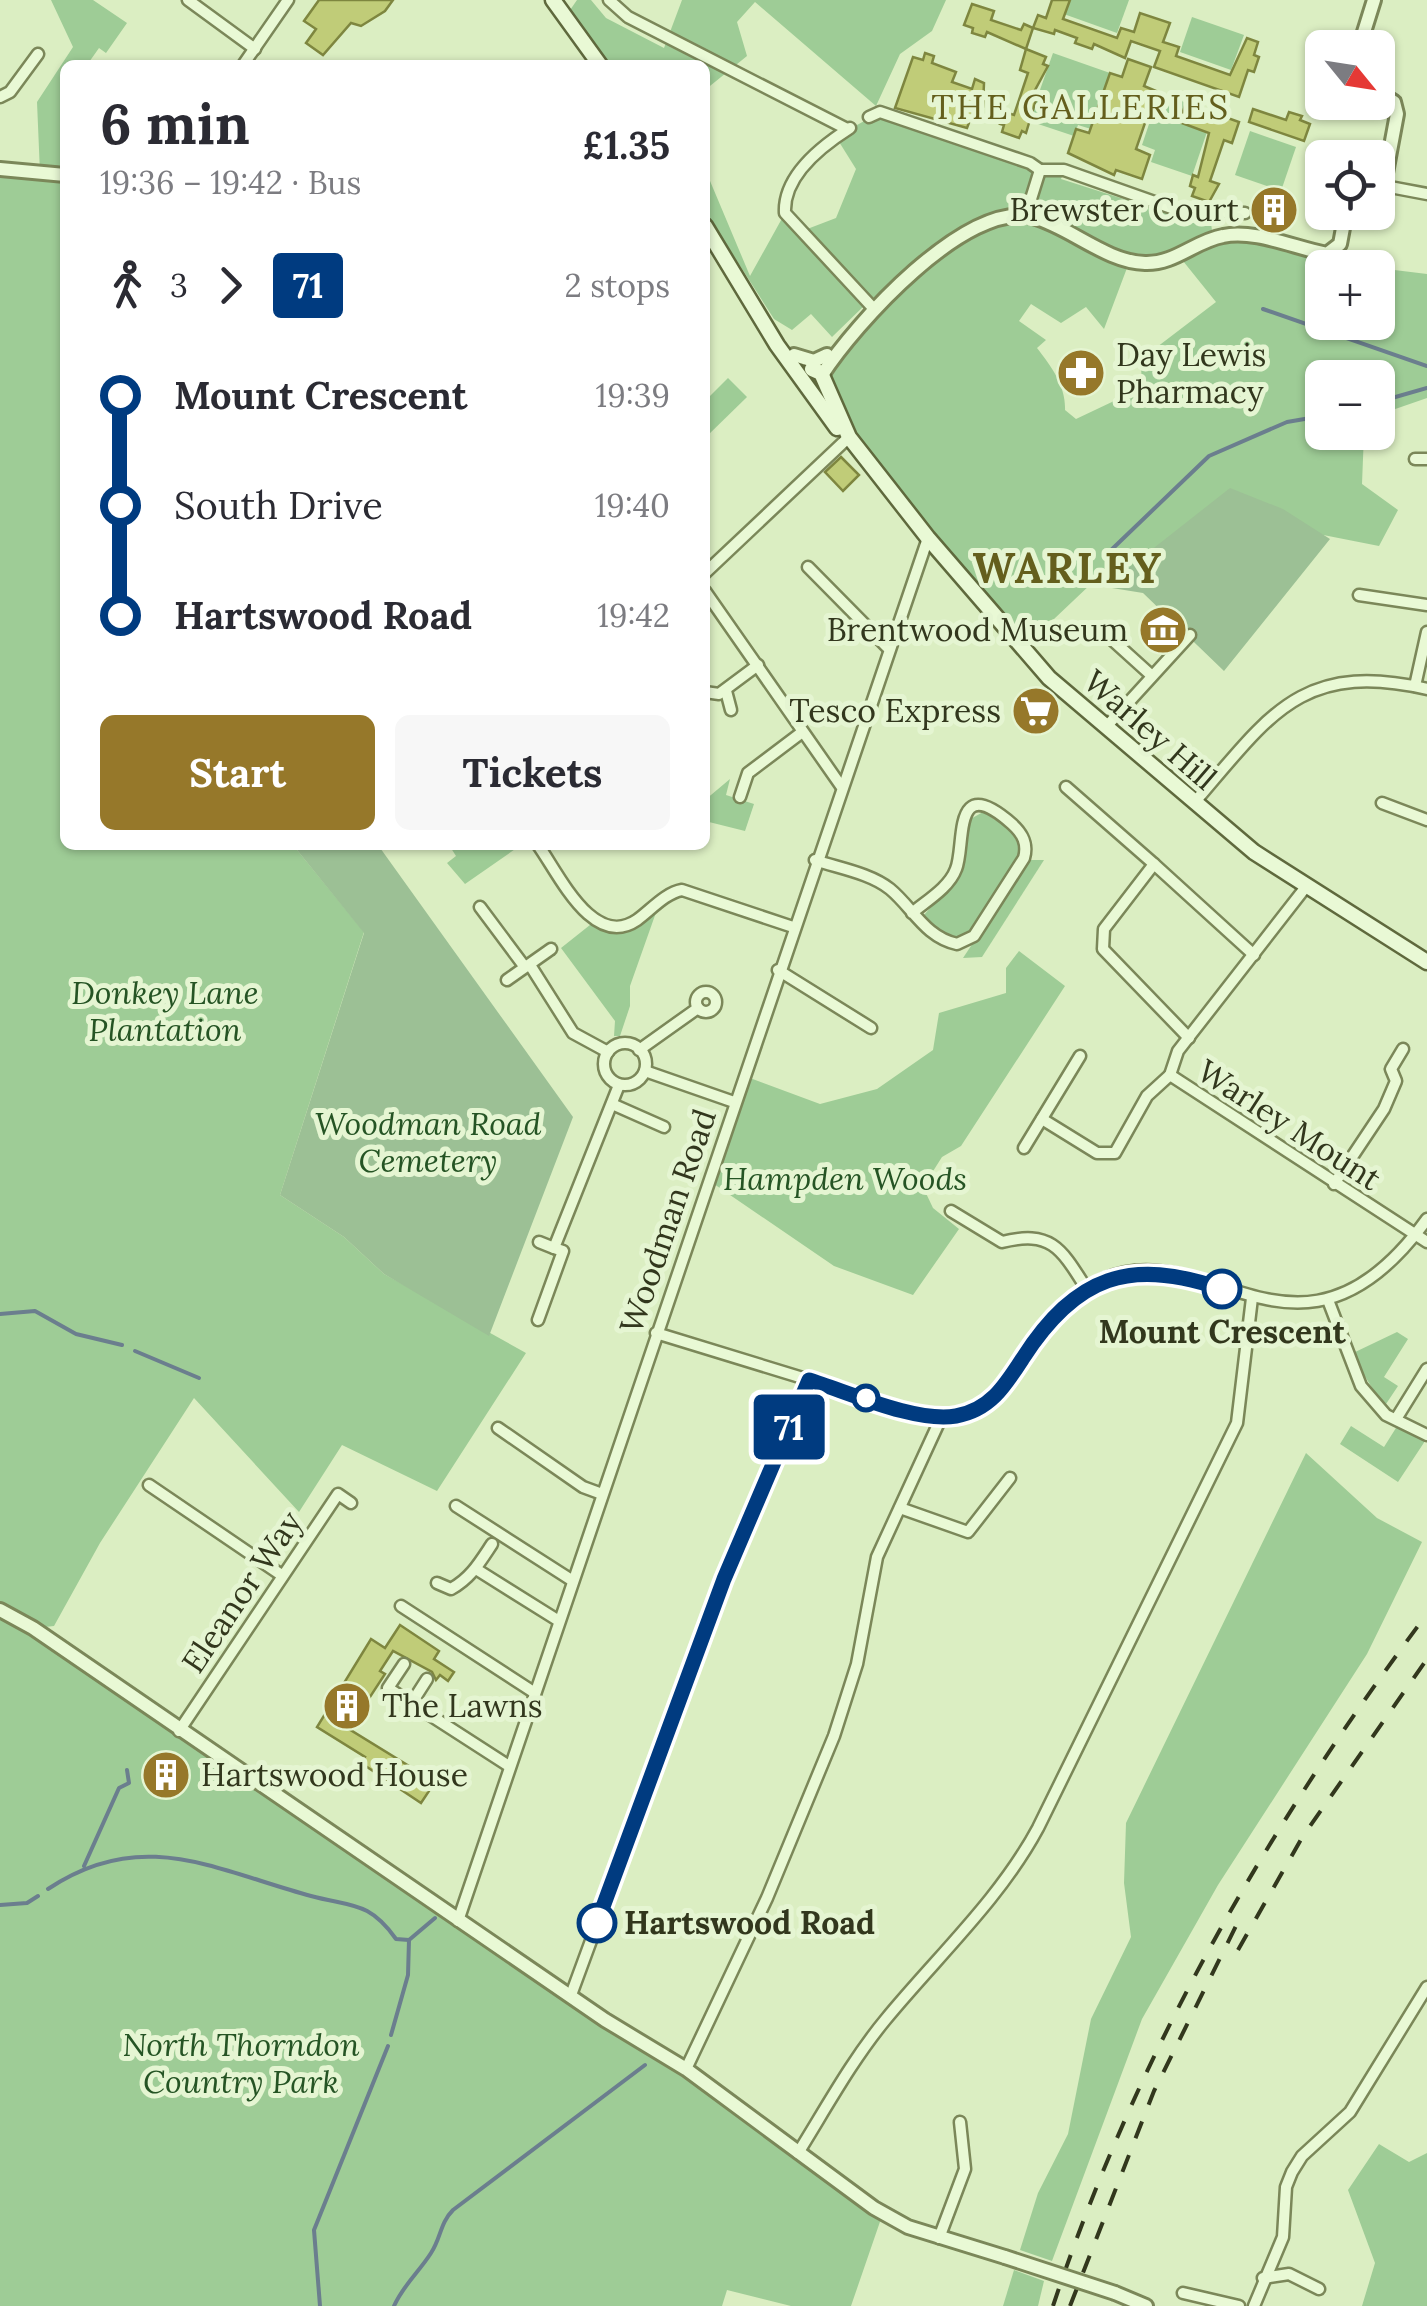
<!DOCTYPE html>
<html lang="en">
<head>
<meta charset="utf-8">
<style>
	:root { --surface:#fff; --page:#f7f7f7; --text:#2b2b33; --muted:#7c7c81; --accent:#96782a }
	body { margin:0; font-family:Lora,serif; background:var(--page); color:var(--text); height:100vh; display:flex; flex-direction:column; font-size:38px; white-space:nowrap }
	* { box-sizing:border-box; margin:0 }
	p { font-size:32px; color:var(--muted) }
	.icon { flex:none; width:55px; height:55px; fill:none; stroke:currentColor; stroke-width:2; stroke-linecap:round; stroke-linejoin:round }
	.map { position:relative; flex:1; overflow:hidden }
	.side { position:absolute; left:60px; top:60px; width:650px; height:790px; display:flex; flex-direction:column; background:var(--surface); border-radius:15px; box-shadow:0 2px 8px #0004 }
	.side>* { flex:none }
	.badge { padding:0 20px; border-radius:8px; font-size:35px; line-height:65px }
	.needle { width:65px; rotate:120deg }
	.buttons { position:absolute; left:1305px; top:30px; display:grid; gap:20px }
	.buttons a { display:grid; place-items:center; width:90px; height:90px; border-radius:15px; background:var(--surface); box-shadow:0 2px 8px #0004; font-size:50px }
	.map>.badge { position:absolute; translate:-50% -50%; box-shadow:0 0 0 5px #fff }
	.legs { display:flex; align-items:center; gap:15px; height:110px; padding:0 40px; font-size:32px }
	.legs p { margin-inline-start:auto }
	.headline { display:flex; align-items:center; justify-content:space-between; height:170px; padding:0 40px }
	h1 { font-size:55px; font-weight:700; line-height:75px }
	.primary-button { display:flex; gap:20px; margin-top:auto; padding:20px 40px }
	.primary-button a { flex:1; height:115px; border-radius:15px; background:var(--accent); color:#fff; font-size:40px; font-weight:700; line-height:115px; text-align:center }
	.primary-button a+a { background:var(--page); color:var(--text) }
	ul { padding:0 40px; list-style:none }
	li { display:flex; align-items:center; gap:35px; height:110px; font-size:38px }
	li i { display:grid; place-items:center; width:15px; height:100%; margin:0 12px; background:currentColor }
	li i::after { content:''; width:25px; height:25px; margin:-12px; border:8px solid; border-radius:50%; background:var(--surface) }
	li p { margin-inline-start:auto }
	li:first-child i { background:linear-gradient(#0000 50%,currentColor 0) }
	li:last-child i { background:linear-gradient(currentColor 50%,#0000 0) }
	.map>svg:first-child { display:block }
	.green { fill:#9ecc96; fill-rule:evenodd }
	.cemetery { fill:#9cc095 }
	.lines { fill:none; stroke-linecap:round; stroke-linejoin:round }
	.stream { stroke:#6b7e8e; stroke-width:4 }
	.building { fill:#c0cc78; stroke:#7e863f; stroke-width:2.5 }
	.minor-casing { stroke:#7b8759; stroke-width:15 }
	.tertiary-casing { stroke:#7b8759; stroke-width:18 }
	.secondary-casing { stroke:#5f693d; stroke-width:19 }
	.minor { stroke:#e9f9d5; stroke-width:10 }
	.tertiary { stroke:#e9f9d5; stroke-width:12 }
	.secondary { stroke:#e9f9d5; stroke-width:14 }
	.rail { stroke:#32371d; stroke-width:4; stroke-dasharray:18 18; stroke-linecap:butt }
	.tertiary-bridge-casing { stroke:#7b8759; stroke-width:18; stroke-linecap:butt }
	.tertiary-bridge { stroke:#e9f9d5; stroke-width:12 }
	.line-1-casing { stroke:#fff; stroke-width:22 }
	.line-1 { stroke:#003b80; stroke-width:15 }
	.stop-1-dot { fill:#fff; stroke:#003b80; stroke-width:5 }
	.labels { text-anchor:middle; stroke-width:10; stroke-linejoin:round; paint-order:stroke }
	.poi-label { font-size:32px; fill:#32371d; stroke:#e5f5d2; text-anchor:end }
	.street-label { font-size:32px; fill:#32371d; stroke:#e5f5d2 }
	.park-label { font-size:32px; font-style:italic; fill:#255424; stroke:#e5f5d2 }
	.stop-label { font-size:32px; font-weight:bold; fill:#32371d; stroke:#e5f5d2 }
	.neighbourhood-label { font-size:35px; letter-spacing:2.5px; fill:#645f1d; stroke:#e5f5d2 }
	.district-label { font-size:42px; font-weight:bold; letter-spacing:2.5px; fill:#645f1d; stroke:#e5f5d2 }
</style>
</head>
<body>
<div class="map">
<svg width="1427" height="2306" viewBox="0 0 1427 2306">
	<rect width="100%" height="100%" fill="#dbeec2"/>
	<g class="green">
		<path d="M51,0H93L127,23L106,53L99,48L87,65H65V175L40,173L37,102L73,47Z"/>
		<path d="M577,0H591L606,18L664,48L682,0H946L932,31L900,54L876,106L755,2L737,22L747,56L705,90V65H604L568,13Z"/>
		<path d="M1066,0H1129L1117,33L1061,13Z"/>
		<path d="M1192,17L1244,35L1231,70L1180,52Z"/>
		<path d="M1053,53L1110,73L1091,129L1078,125L1074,136L1029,121Z"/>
		<path d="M1160,91L1186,103L1180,119L1208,129L1192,176L1151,162L1155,150L1142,145Z"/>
		<path d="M880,112L1064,170L1061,179L1180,217V223H1211L1213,238L1234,234L1371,267L1322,268V322H1378V268L1427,274V398L1378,415V378H1322V432L1364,433L1362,484L1398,510L1379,546L1303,531L1134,583H1092L1054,619L1035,626L1016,643L850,437L827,367L873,310L867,303L832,337L811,314L792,330L774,319L705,211V169L750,276L785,213L802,231L836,218L856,169L836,137ZM1179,256L1216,302L1140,360L1142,379L1133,392L1076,419L1065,410C1066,386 1051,366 1037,348L1046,340L1019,321L1031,304L1061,323L1086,307L1104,329L1130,260Z"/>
		<path d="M1250,131L1296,147L1281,191L1235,175Z"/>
		<path d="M0,172L65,178V845H293L364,932L280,1195L344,1237L384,1274L526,1353L437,1491L342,1445L299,1512L194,1398L100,1543L54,1626L35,1628L883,2213L851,2306H791L727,2290L722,2306H0Z"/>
		<path d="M728,378L747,397L705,438V401Z"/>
		<path d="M730,779L726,795L754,804L745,831L705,821V800Z"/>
		<path d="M983,812L1010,829L1021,850L971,932L956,939L926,922L924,915L959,875L967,821Z"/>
		<path d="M449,845H521L465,884L447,863L456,856Z"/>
		<path d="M1028,860H1044L982,957L963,958Z"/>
		<path d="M659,904L630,986V1006L620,1036H614L615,1021L561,948L595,921L618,928Z"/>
		<path d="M1019,951L1065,986L961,1146L942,1157L923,1187L933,1208L959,1229L913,1295L834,1266L714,1184L750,1078L820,1104L877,1089L933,1050L939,1013L1006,993V968Z"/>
		<path d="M1397,1332L1408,1339L1384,1377L1398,1386L1384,1407L1351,1354Z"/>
		<path d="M1401,1420L1427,1438L1398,1482L1340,1444L1351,1426L1384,1447Z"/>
		<path d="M1306,1453L1377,1518L1422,1542L1367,1654L1218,1885L1142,2019L1052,2261L1020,2250L1038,2193L1068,2134L1091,2019L1131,1937L1124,1883L1126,1823Z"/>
		<path d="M1379,2144L1409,2162L1427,2153V2306H1362L1375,2263L1348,2190Z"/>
		<path d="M1014,2270L1044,2281L1038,2306H1003Z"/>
	</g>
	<g class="cemetery">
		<path d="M1230,488L1283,509L1330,539L1224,671L1143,593L1112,588L1122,573Z"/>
		<path d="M293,845H378L573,1117L489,1336L384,1274L344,1237L280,1195L364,933Z"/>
	</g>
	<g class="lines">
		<g class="stream">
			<path d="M1263,309L1427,366"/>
			<path d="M1378,402L1427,388"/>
			<path d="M1108,553L1209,456L1287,422L1322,416"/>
			<path d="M0,1314L35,1311L76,1334L122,1345"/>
			<path d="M135,1351L199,1378"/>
			<path d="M84,1866L119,1788L129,1783L127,1770"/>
			<path d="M48,1889C142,1826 215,1870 311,1896C352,1907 369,1901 396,1939L409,1940L435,1918"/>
			<path d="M0,1905L27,1903L38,1896"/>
			<path d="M391,2035L408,1975L409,1940"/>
			<path d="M320,2306L314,2230L388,2046"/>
			<path d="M394,2306C404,2284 419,2272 431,2253C441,2238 440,2223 453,2210L645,2065"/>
		</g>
	</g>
	<g class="building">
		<path d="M319,0H393L385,11L361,26L351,23L323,55L306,43L316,29L304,21Z"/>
		<path d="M1052,0H1070L1063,19L1117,38L1121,28L1134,32L1140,13L1170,23L1163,42L1179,47L1176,56L1230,75L1247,38L1258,42L1254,55L1259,57L1254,72L1248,70L1239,97L1154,67L1160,51L1131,41L1125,58L1094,44L1092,49L1075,43L1077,38L1055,30L1054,34L1033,28L1038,15L1046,18Z"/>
		<path d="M972,4L994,11L991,20L1021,30L1024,24L1033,28L1026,49L987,32L985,37L972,33L973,28L964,25Z"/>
		<path d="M1026,49L1046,57L1043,64L1048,66L1034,92L1038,93L1026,133L1022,131L1019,138L1002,132L1004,125L1000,124L1005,112L1014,115L1028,73L1020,70Z"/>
		<path d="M925,53L934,56L932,63L956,72L952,82L972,89L975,79L984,83L983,106L976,104L967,128L895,108L913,57L923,60Z"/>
		<path d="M1128,59L1151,67L1144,86L1156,91L1136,149L1150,155L1142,179L1116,170L1114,175L1068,153L1076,129L1089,133L1110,73L1122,77Z"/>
		<path d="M1186,103L1239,122L1232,143L1224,140L1210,181L1219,184L1209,202L1192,196L1195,188L1190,186L1193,175L1198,177L1209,133L1179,122Z"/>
		<path d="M1253,109L1286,120L1289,112L1302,116L1300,120L1310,124L1304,141L1249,122Z"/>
		<path d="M1257,196L1297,210L1292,224L1253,211Z"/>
		<path d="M841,457L859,475L843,491L825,472Z"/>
		<path d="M400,1625L439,1651L434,1659L454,1672L448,1681L440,1675L436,1680L432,1672L393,1651L380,1671L385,1674L349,1729L435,1782L421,1803L361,1763L365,1757L317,1727L371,1639L385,1648Z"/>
	</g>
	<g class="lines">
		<g class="minor-casing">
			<g id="minor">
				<path d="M188,0L255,49"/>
				<path d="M609,0L628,17L847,129"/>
				<path d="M243,65L288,0"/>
				<path d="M0,97L10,92L38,54"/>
				<path d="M869,117L880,112L1030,163L1040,170L1026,215"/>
				<path d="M850,128C820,147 783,177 785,213L874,309"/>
				<path d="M1040,170H1064L1180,211L1245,213"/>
				<path d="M1382,179L1390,187L1427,194"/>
				<path d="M1415,459H1427"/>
				<path d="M808,567L887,647"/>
				<path d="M705,573L849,437"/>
				<path d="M705,591L841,786"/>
				<path d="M1359,595L1427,605"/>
				<path d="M1109,637L1151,675"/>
				<path d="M1415,686L1427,632"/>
				<path d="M726,691L731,710"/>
				<path d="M705,692L719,694L758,665"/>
				<path d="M1106,727L1190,635"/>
				<path d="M1066,787L1154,864"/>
				<path d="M740,797L748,773L801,733"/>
				<path d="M1194,803C1269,716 1301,660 1427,689"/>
				<path d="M1382,803L1427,820"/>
				<path d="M538,845C559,874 593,950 637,920C651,910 665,893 682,890L793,927"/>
				<path d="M815,860C838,868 870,873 890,889C913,908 925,937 957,944L974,936L1024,858C1028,844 1023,834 1012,824C951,770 966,845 956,869C949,888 926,901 912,913"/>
				<path d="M1305,888L1178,1051L1170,1075L1427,1242"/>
				<path d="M480,907L524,966"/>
				<path d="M530,965L573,1033L608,1052"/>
				<path d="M778,970L871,1028"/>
				<path d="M507,980L551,949"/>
				<circle cx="706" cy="1002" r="10"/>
				<path d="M1189,1038L1103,949L1104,929L1154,864L1254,955"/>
				<circle cx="625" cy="1064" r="21"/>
				<path d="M639,1050L698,1008"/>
				<path d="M645,1071L734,1102"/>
				<path d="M612,1104L664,1127"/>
				<path d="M1042,1119L1097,1153H1115L1147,1096L1170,1075"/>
				<path d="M1024,1148L1080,1056"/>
				<path d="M1334,1184L1384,1109L1396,1081L1391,1069L1403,1049"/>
				<path d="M951,1211L1002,1242C1051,1230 1061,1248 1086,1288"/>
				<path d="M539,1242L554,1248"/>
				<path d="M1328,1300L1361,1386L1386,1415L1427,1435"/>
				<path d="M538,1320L563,1251L554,1248L619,1085"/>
				<path d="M656,1333L904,1409C1025,1437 1005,1345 1084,1290C1197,1212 1293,1404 1427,1219"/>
				<path d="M1396,1419L1427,1369"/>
				<path d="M498,1428L583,1487L602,1494"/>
				<path d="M149,1485L280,1574"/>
				<path d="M456,1506L573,1581"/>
				<path d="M900,1508L968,1532L1010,1478"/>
				<path d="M476,1569L559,1621"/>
				<path d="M437,1583L451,1589C471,1578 480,1562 492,1544"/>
				<path d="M401,1606L535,1693"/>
				<path d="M404,1664L388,1688L509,1766"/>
				<path d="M411,1704L427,1679"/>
				<path d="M179,1731L338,1494L351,1503"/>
				<path d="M458,1921L928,538"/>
				<path d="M571,1995L724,1579L809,1380"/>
				<path d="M686,2069L767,1898L834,1736L857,1664L877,1557L941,1418"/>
				<path d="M798,2153C826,2108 852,2060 886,2019C937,1957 1000,1899 1038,1828L1237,1423L1252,1298"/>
				<path d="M939,2238L965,2169L960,2122"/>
				<path d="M1263,2278L1289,2274L1319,2289"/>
				<path d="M1183,2293L1239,2306"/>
				<path d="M1254,2306L1283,2237L1286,2187L1292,2172L1302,2156L1350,2112L1427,1987"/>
			</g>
		</g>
		<g class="tertiary-casing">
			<g id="tertiary">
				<path d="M1359,48L1374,0"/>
				<path d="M1378,92L1394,102L1397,114L1386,173L1378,179"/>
				<path d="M0,169L65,175"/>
				<path d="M794,355L814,361L827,355"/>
				<path d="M822,375C854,325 966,200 1033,217C1070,227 1106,262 1145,263C1175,264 1195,241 1223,236C1254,229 1295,248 1327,254L1340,244L1346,212"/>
				<path d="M0,1610L33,1628L605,2020L686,2069L874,2208L908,2227L1005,2257"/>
				<path d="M1115,2293L1146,2306"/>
			</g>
		</g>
		<g class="secondary-casing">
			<g id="secondary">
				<path d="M553,0L600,65"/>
				<path d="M705,226L777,345L837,428"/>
				<path d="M812,369L821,373L849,437L928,538L1049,678L1254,852L1427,962"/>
			</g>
		</g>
		<use href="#minor" class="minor"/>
		<use href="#tertiary" class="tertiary"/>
		<use href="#secondary" class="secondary"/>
		<g class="rail">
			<path d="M1238,1950L1303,1836L1427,1659"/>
			<path d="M1053,2306C1137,2053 1267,1827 1427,1614"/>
			<path d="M1070,2306L1154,2091L1236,1926"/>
		</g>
		<g class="tertiary-bridge-casing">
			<path id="tertiary-bridge" d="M1005,2257L1115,2293"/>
		</g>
		<use href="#tertiary-bridge" class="tertiary-bridge"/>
	</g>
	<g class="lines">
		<g class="line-1-casing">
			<path id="line-1" d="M597,1923L724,1579L809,1380C848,1392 916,1423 956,1416C990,1410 1005,1386 1023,1358C1076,1276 1130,1257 1222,1289"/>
		</g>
		<use href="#line-1" class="line-1"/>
	</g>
	<defs>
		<g id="building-disc" transform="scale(2.5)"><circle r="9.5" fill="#96782a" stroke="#e5f5d2"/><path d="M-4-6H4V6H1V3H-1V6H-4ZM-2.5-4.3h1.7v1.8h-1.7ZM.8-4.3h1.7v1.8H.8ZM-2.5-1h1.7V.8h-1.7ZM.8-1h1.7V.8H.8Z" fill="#fff"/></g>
		<g id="pharmacy-disc" transform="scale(2.5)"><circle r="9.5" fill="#96782a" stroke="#e5f5d2"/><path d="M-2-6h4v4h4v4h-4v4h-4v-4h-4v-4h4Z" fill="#fff"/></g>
		<g id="museum-disc" transform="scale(2.5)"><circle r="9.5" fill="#96782a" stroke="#e5f5d2"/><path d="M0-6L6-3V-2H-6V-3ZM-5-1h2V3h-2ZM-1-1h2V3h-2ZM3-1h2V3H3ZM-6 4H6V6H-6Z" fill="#fff"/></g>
		<g id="supermarket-disc" transform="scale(2.5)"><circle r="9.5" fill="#96782a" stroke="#e5f5d2"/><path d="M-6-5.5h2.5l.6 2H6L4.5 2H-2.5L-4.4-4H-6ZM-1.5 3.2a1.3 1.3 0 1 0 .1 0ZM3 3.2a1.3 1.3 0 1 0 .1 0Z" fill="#fff"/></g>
	</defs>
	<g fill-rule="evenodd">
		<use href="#building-disc" x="1274" y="210"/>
		<use href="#pharmacy-disc" x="1081" y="373"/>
		<use href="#museum-disc" x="1163" y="630"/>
		<use href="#supermarket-disc" x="1036" y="711"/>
		<use href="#building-disc" x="347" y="1706"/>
		<use href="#building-disc" x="166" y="1775"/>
	</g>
	<g class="stop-1-dot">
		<circle cx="1222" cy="1289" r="18"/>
		<circle cx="866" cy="1398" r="12"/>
		<circle cx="597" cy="1923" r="18"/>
	</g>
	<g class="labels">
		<g class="poi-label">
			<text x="1239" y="221">Brewster Court</text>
			<text x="1116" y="366" text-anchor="start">Day Lewis<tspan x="1116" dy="37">Pharmacy</tspan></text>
			<text x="1128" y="641">Brentwood Museum</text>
			<text x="1001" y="722">Tesco Express</text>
			<text x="382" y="1717" text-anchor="start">The Lawns</text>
			<text x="201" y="1786" text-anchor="start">Hartswood House</text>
		</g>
		<g class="street-label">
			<text transform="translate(1150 730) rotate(41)" y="11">Warley Hill</text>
			<text transform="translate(1289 1125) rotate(33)" y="11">Warley Mount</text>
			<text transform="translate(668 1221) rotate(-71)" y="11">Woodman Road</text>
			<text transform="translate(242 1592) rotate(-56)" y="11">Eleanor Way</text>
		</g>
		<g class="park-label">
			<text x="165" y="1004">Donkey Lane<tspan x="165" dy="37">Plantation</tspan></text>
			<text x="428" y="1135">Woodman Road<tspan x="428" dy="37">Cemetery</tspan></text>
			<text x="845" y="1190">Hampden Woods</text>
			<text x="241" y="2056">North Thorndon<tspan x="241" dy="37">Country Park</tspan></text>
		</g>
		<g class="stop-label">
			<text x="1222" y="1343">Mount Crescent</text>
			<text x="624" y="1934" text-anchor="start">Hartswood Road</text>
		</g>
		<g class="neighbourhood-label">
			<text x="1081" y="119">THE GALLERIES</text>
		</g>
		<g class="district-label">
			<text x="1068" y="583">WARLEY</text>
		</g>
	</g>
</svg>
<div class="buttons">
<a><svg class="needle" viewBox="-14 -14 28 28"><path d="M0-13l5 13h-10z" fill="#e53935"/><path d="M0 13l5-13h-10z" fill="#7c7c81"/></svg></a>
<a><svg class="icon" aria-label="locate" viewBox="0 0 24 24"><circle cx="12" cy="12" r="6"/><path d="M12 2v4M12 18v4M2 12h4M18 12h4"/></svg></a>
<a>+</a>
<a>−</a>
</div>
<b class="badge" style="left:789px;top:1427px;background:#003b80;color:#fff">71</b>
<section class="side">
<div class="headline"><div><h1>6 min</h1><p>19:36 – 19:42 · Bus</p></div><b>£1.35</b></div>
<div class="legs"><svg class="icon" aria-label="walk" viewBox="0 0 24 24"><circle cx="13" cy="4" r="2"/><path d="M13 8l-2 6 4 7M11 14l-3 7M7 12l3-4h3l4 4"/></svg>3<svg class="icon" aria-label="forward" viewBox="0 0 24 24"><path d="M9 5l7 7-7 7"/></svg><b class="badge" style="background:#003b80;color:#fff">71</b><p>2 stops</p></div>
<ul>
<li><i style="color:#003b80"></i><b>Mount Crescent</b><p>19:39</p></li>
<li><i style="color:#003b80"></i><span>South Drive</span><p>19:40</p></li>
<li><i style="color:#003b80"></i><b>Hartswood Road</b><p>19:42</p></li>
</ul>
<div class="primary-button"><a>Start</a><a>Tickets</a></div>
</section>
</div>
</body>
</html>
